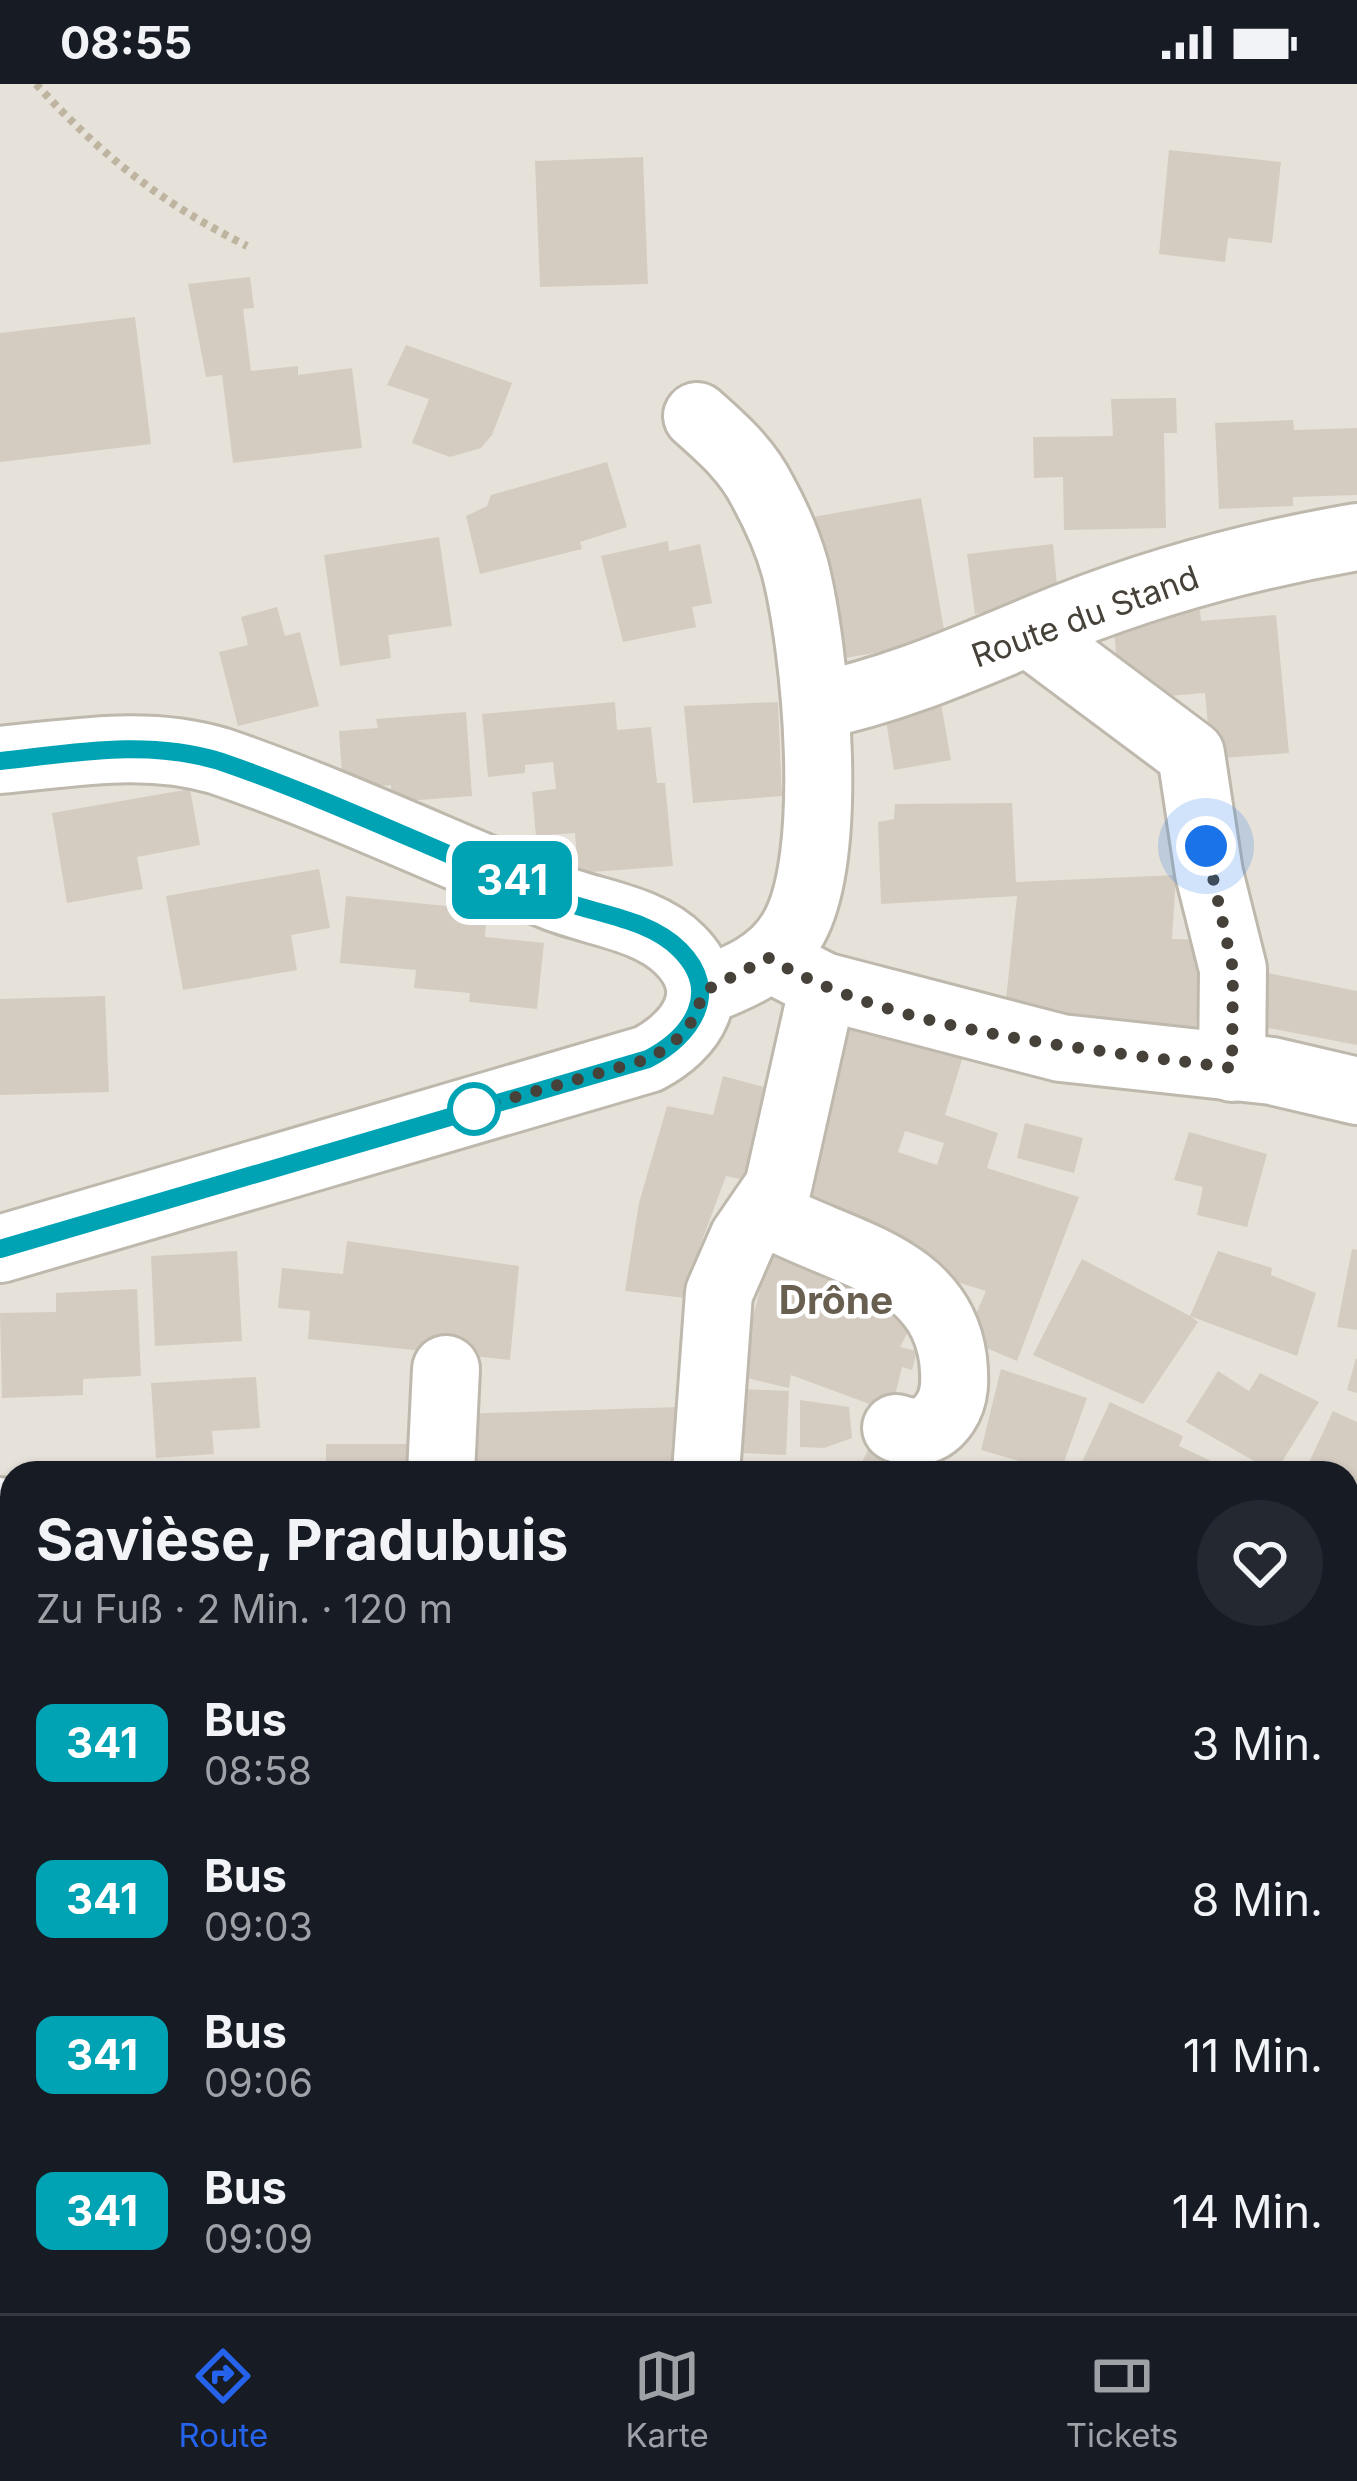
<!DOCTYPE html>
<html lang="de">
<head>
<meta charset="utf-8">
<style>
	:root { --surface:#171b24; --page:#242831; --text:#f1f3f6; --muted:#9ea1a6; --line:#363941; --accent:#2563eb }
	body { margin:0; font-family:Inter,sans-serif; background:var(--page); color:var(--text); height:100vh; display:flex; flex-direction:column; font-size:45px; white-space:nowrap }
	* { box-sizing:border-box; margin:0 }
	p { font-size:39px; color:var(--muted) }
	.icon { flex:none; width:66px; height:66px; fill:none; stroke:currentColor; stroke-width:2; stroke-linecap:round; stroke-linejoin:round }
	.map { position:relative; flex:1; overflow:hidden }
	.drawer { position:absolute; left:0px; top:1377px; width:1359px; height:852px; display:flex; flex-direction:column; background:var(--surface); border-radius:36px 36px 0 0; box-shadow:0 3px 9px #0004 }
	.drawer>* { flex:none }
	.badge { padding:0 24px; border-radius:18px; font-size:42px; line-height:78px }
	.you { position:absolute; width:60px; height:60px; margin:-30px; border:9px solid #fff; border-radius:50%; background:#1a73e8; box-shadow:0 0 0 18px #1a73e833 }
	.map>.badge { position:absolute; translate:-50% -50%; box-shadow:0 0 0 6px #fff }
	.round { display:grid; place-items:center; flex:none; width:126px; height:126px; border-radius:63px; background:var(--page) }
	.headline { display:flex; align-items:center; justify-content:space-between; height:204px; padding:0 36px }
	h1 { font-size:57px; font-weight:700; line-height:90px }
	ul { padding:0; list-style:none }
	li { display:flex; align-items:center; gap:36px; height:156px; padding:0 36px }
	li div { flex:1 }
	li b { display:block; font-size:45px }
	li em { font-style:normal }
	li .badge { min-width:132px; font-weight:700; text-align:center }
	.status { display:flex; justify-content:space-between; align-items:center; height:84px; padding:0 60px; background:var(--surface); direction:ltr }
	.status svg { height:33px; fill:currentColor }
	.tab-bar { display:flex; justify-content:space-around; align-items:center; height:168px; border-top:3px solid var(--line); background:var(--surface); font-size:33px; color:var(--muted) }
	.tab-bar a { display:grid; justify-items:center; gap:6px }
	.tab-bar .current { color:var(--accent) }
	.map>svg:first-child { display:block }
	.residential { fill:#e6e2d9; fill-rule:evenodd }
	.building { fill:#d4ccc1; fill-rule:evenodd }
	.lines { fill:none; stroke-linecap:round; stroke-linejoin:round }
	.minor-casing { stroke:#beb8ad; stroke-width:72 }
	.path { stroke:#beb4a0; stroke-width:8; stroke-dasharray:6 6; stroke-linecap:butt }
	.minor { stroke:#fff; stroke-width:66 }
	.line-casing { stroke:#fff; stroke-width:27 }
	.line { stroke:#00a3b4; stroke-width:18 }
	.walk { stroke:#464139; stroke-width:12; stroke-dasharray:0 21.6 }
	.stop-dot { fill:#fff; stroke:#00a3b4; stroke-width:6 }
	.labels { text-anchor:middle; stroke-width:9; stroke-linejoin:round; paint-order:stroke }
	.street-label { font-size:33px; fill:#464139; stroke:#fff }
	.quarter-label { font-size:39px; font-weight:bold; fill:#685f51; stroke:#fff }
</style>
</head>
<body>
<div class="status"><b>08:55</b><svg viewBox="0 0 49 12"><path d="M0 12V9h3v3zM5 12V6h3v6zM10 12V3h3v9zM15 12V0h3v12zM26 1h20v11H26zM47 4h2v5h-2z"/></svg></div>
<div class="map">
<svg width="1357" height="2229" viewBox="0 0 1357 2229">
	<rect width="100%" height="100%" fill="#f3f0ea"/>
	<path class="residential" d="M0,0H1357V2229H0ZM12,1389H1347V2217H12Z"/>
	<g class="building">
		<path d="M1169,66L1281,78L1272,159L1228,154L1225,178L1159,170Z"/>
		<path d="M643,73L648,200L540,203L535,77Z"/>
		<path d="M250,193L254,224L243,225L251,287L298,282V291L352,284L362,364L233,379L222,291L206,293L188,200Z"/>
		<path d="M135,233L151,360L0,378V249Z"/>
		<path d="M406,261L512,299L492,351L481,364L450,373L412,359L429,315L387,301Z"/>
		<path d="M1176,314L1177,349H1164L1166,444L1064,446L1063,393L1034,394L1033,353L1113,352L1111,315Z"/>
		<path d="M1293,336L1294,346L1357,344V411L1293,413V422L1219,425L1215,339Z"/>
		<path d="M607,378L627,443L580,458L582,465L480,490L466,432L487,422L491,411Z"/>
		<path d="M921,414L946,557L833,576L807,434Z"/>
		<path d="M439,453L452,542L388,551L391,574L340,582L324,471Z"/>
		<path d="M668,457L669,467L700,460L712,519L692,523L696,543L623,558L601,472Z"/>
		<path d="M1053,460L1059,522L975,530L967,470Z"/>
		<path d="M277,523L285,552L300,548L319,622L238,642L219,568L248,561L241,533Z"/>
		<path d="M1200,526L1201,537L1276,531L1289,669L1211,675L1205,609L1120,616L1113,534Z"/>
		<path d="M615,618L617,646L651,643L657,699H665L673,782L578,789L575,749L536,752L532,708L556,705L553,678L525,681V689L488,693L482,630Z"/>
		<path d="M778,618L782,712L693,719L684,622Z"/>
		<path d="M941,620L951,676L894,686L885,630Z"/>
		<path d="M466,628L472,712L392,718L391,701L343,705L339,647L378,644L376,635Z"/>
		<path d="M190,705L200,761L137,773L143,805L67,819L52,729Z"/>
		<path d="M1012,719L1016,798L1176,791L1172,855L1205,856L1195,951L1004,934L1017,812L881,820L878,738L894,735L895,720Z"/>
		<path d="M319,785L330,844L291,851L297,886L183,906L166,812Z"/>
		<path d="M346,812L487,826L485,853L544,859L537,925L469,918L470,909L414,904L416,886L340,879Z"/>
		<path d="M1263,888L1357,907V961L1253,941Z"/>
		<path d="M105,912L109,1008L0,1011V915Z"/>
		<path d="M848,929L965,966L945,1031L998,1049L987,1084L1079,1113L1017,1277L965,1255L986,1207L866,1170L786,1124ZM905,1047L944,1059L937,1081L898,1068Z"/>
		<path d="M723,992L786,1009L762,1100L726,1092L700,1162L718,1171L703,1216L625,1207L639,1119L667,1022L713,1031Z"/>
		<path d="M1025,1039L1083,1054L1074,1089L1017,1074Z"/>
		<path d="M1189,1048L1267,1070L1247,1143L1197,1131L1203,1103L1174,1096Z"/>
		<path d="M347,1157L519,1182L510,1276L308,1255L310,1227L278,1224L282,1184L343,1190Z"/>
		<path d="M772,1158L923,1220L900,1263L917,1267L912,1286L902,1283L891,1328L791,1291L789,1304L738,1292Z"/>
		<path d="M1352,1165L1357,1166V1246L1337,1243Z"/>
		<path d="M237,1167L242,1257L155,1262L151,1172Z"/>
		<path d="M1218,1167L1272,1184L1271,1191L1316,1209L1297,1272L1190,1232L1198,1238L1143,1320L1033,1271L1082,1175L1190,1232Z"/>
		<path d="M137,1205L141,1292L83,1295V1311L2,1314L0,1229L56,1228V1209Z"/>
		<path d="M1356,1274L1357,1275V1309L1347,1306Z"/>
		<path d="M1001,1285L1087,1314L1060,1389L981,1366Z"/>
		<path d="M1218,1287L1249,1307L1260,1289L1319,1318L1275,1389L1186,1338Z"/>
		<path d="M256,1293L260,1344L212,1347L214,1370L156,1374L151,1299Z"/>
		<path d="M742,1305L789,1307L786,1371L720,1368Z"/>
		<path d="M800,1316L849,1323L852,1354L824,1364L800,1363Z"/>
		<path d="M1110,1318L1183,1352L1179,1362L1237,1389H1077Z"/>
		<path d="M679,1323L682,1389H459L457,1330Z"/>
		<path d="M1333,1327L1357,1338V1442L1347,1437V1389H1304Z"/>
		<path d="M875,1351L956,1389H857Z"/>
		<rect x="326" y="1360" width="85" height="29"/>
		<path d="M0,1479L12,1483V1579L0,1575Z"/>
		<path d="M12,1599V1627L10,1628L5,1601Z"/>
		<path d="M0,1694H8L7,1735L0,1734Z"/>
		<path d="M1347,2048L1357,2052V2149L1347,2146Z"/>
		<path d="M12,2140V2217H60L84,2224V2229H0V2144L8,2148Z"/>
		<path d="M106,2217H187L163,2229H107Z"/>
		<path d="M268,2217L270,2229H211L210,2220Z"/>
		<path d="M280,2217H399L400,2229H280Z"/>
	</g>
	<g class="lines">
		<g class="minor-casing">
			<g id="minor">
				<path d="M697,332C723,355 747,376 763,408C775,430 788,459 795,484C816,566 836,775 792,847C772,881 737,894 702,908"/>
				<path d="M1029,549L1191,670L1209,789L1233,885L1232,984"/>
				<path d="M816,622C905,604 983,566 1066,533C1160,496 1258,470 1357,453"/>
				<path d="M0,676C74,669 146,655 219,677C333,716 442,768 554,813C594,829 649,834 680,866C722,908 692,952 648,975L0,1165"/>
				<path d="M769,874L823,902L1061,964L1272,987L1357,1007"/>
				<path d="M763,1127C837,1169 940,1179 953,1275C955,1294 956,1313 945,1329C932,1348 916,1351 896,1344"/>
				<path d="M441,1389L446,1285"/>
				<path d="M706,1389L719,1209L743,1154L778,1103L823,902"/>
				<path d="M0,1427L12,1432"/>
				<path d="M1347,1599L1357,1601"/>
				<path d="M0,1760L12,1759"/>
				<path d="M0,1951L12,1948"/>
				<path d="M435,2217L436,2229"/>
			</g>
		</g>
		<path class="path" d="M36,0C101,71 161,119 247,162"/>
		<use href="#minor" class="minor"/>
	</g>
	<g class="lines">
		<g class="line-casing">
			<path id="line" d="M0,677C74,669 146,655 219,677C336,717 447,773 562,817C601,831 651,836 680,866C722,908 692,952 648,975L0,1165"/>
		</g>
		<use href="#line" class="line"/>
		<path class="walk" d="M474,1025L648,975C677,959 697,941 702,908L769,874C896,950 1087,964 1232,984L1233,885L1206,762"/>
	</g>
	<circle class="stop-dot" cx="474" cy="1025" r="24"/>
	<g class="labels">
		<g class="street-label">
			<text transform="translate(1085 532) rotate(-20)" y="12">Route du Stand</text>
		</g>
		<g class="quarter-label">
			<text x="836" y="1230">Drône</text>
		</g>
	</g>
</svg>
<div class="you" style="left:1206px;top:762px"></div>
<b class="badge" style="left:512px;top:796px;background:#00a3b4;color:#fff">341</b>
<section class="drawer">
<div class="headline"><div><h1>Savièse, Pradubuis</h1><p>Zu Fuß · 2 Min. · 120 m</p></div><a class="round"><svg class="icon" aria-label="heart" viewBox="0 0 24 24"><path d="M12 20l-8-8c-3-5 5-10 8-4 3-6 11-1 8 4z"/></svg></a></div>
<ul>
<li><span class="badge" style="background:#00a3b4;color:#fff">341</span><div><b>Bus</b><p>08:58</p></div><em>3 Min.</em></li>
<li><span class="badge" style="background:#00a3b4;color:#fff">341</span><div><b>Bus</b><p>09:03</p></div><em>8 Min.</em></li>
<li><span class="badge" style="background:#00a3b4;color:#fff">341</span><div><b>Bus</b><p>09:06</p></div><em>11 Min.</em></li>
<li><span class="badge" style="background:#00a3b4;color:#fff">341</span><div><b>Bus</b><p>09:09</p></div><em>14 Min.</em></li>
</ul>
</section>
</div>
<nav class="tab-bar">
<a class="current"><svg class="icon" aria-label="directions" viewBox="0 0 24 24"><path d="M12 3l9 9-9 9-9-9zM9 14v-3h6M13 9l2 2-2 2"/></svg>Route</a>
<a><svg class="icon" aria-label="map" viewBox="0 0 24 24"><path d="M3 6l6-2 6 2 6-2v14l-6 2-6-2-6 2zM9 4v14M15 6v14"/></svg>Karte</a>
<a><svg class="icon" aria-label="tickets" viewBox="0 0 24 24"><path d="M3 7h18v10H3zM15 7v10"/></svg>Tickets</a>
</nav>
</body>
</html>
